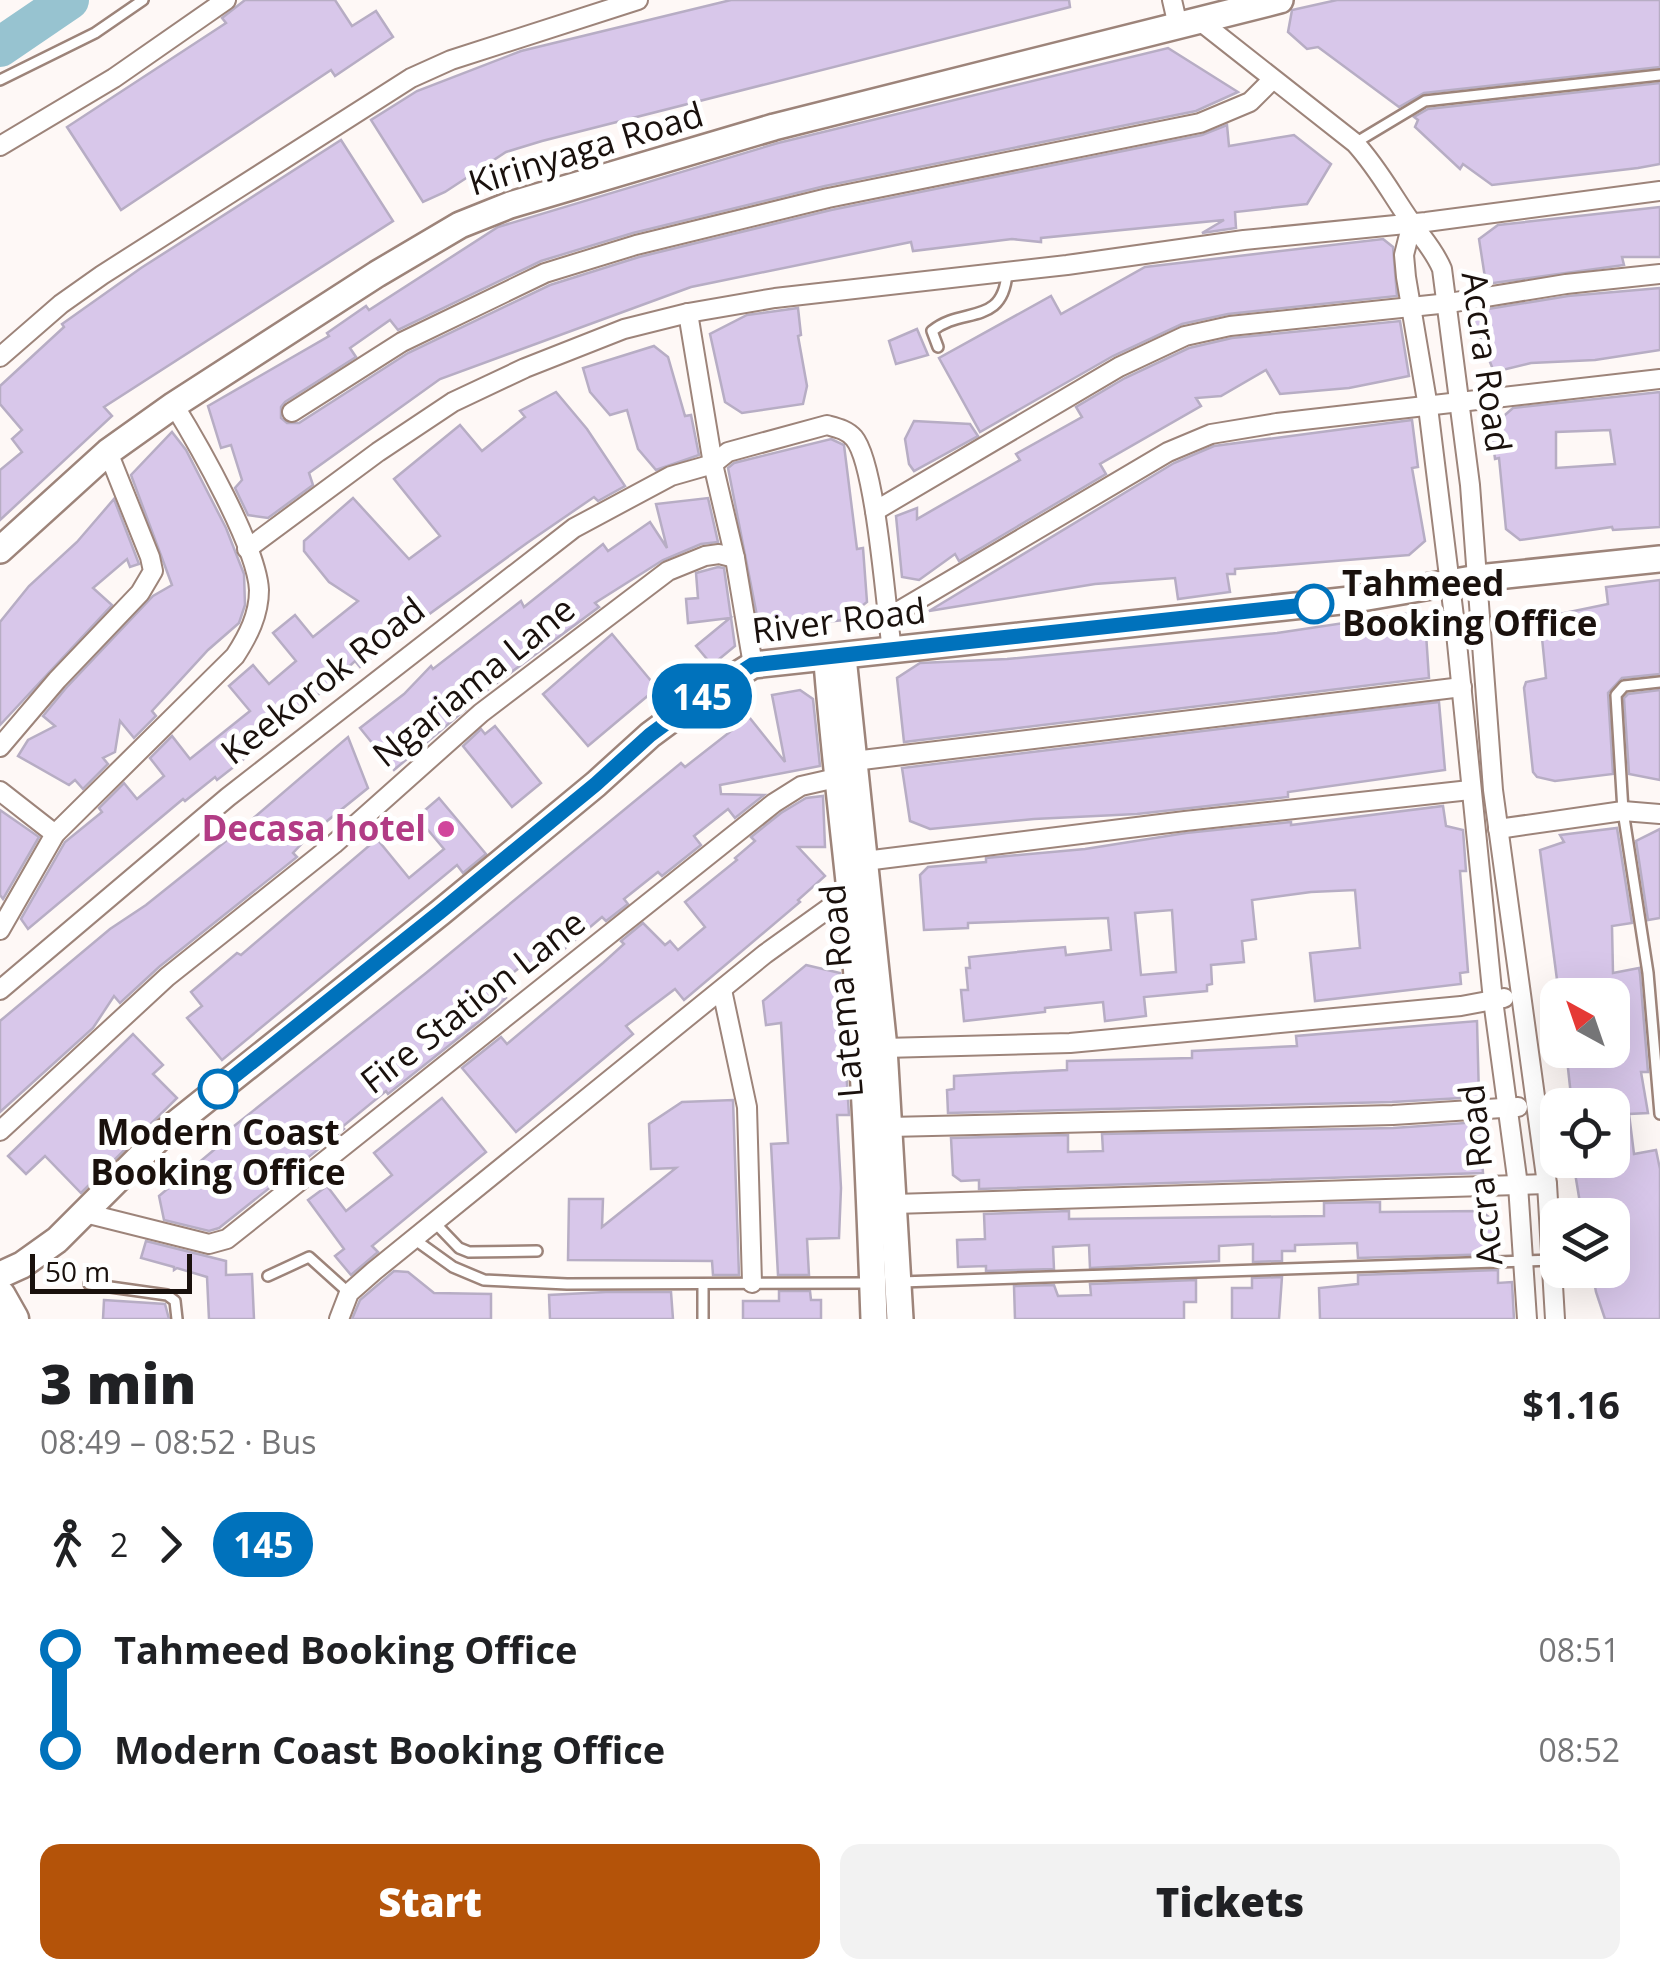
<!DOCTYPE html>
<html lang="en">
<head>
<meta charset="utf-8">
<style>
	:root { --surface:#fff; --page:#f2f2f2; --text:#202124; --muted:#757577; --accent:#b45309 }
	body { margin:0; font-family:"Open Sans",sans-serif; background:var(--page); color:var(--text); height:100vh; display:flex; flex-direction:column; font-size:38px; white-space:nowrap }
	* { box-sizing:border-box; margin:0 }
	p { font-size:32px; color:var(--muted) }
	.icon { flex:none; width:55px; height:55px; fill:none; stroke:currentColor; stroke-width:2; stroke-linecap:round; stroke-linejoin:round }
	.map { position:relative; height:1319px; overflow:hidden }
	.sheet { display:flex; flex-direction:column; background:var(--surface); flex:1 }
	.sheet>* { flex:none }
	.badge { padding:0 20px; border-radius:32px; font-size:35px; line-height:65px }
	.needle { width:65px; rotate:320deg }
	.fabs { position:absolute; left:1540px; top:978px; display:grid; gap:20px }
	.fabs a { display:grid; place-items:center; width:90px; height:90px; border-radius:20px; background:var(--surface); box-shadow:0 10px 40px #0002; font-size:50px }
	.scale { position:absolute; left:30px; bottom:25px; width:162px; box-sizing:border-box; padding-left:10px; border:5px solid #1a110d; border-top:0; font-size:28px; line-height:35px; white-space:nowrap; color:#1a110d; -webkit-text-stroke:8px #fff; paint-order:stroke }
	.map>.badge { position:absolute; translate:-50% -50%; box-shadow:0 0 0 5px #fff }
	.legs { display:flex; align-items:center; gap:15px; height:110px; padding:0 40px; font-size:32px }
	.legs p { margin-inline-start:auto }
	.overview { display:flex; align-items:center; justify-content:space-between; height:170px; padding:0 40px }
	h1 { font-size:55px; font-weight:800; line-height:75px }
	.button { display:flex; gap:20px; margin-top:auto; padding:20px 40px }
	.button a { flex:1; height:115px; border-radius:20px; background:var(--accent); color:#fff; font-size:40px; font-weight:800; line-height:115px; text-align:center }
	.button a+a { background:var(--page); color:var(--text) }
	ul { padding:0 40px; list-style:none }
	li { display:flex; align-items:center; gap:35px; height:100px; font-size:38px }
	li i { display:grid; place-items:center; width:15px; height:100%; margin:0 12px; background:currentColor }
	li i::after { content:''; width:25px; height:25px; margin:-12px; border:8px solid; border-radius:50%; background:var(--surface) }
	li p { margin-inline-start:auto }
	li:first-child i { background:linear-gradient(#0000 50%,currentColor 0) }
	li:last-child i { background:linear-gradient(currentColor 50%,#0000 0) }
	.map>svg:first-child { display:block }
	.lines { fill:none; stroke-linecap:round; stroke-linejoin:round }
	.river { stroke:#97c3d0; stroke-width:40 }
	.building { fill:#d8c7ea; stroke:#b7adc4; stroke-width:2.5; fill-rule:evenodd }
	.lane-casing { stroke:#9d847a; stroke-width:14 }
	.street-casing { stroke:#9d847a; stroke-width:22 }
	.secondary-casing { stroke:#9d847a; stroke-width:30 }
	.highway-casing { stroke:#9d847a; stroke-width:35 }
	.lane { stroke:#fff; stroke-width:9 }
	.street { stroke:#fff; stroke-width:18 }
	.secondary { stroke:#fff; stroke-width:25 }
	.highway { stroke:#fff; stroke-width:30 }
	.line-1-casing { stroke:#fff; stroke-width:22 }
	.line-1 { stroke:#0072bc; stroke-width:15 }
	.stop-1-dot { fill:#fff; stroke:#0072bc; stroke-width:5 }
	.hotel-dot { fill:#d1479c; stroke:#fff; stroke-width:4 }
	.labels { text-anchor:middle; stroke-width:10; stroke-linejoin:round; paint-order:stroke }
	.street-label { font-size:35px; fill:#1a110d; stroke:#fff }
	.stop-label { font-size:35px; font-weight:bold; fill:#1a110d; stroke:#fff; text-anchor:start }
	.hotel-label { font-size:35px; font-weight:bold; fill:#b23c85; stroke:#fff; text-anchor:end }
</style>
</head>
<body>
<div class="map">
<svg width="1660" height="1319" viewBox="0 0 1660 1319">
	<rect width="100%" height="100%" fill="#fef8f6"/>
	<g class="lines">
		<path class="river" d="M0,47L69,0"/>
	</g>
	<g class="building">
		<path d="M245,0H335L352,26L376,11L393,37L335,76L331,70L121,210L67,127L226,23L222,18Z"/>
		<path d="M731,0H1069L1070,7L542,141L506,152L445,192L423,202L371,120L417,91L521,51Z"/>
		<path d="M1337,0H1660V67L1424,93L1399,107L1318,47L1307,49L1288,32L1292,10Z"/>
		<path d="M1168,48L1238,92L1196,111L825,186L633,233L541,261L398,330L390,320L350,348L356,357L285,402L281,407V418L287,423H299L408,353L550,285L639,257L831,210L1202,135L1227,125L1229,146L1294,135L1331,164L1307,204L1235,212L1236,228L1202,233L1224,220L1041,238V242L1012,239L913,251L911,242L691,287L440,379L309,473L313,485L268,518L248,515L235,488L242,480L231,445L221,448L208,406L329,336L327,333L366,306L369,310L498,227L778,143Z"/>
		<path d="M1660,83V164L1638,168L1492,185L1463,164L1460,169L1415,127L1418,120L1414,117L1428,109Z"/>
		<path d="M341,140L393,221L104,407L112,416L0,520V470L22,452L12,439L22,430L0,404V386L64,327L62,324L141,268Z"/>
		<path d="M1660,207V257H1622L1624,265L1486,284L1479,239L1498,225Z"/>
		<path d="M1383,239L1393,247L1397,296L1228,314L1182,324L1113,356L980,432L939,358L1051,296L1061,314L1145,267Z"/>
		<path d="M1660,288V350L1595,360L1531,363L1494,372L1470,312L1568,296Z"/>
		<path d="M798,308L801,335L798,336L807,386L803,404L742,413L725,402L710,334L747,315Z"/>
		<path d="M1400,321L1409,376L1349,388L1280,394L1266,370L1221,396L1196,398L1201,406L1100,464L1106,474L959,561L955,554L919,580L902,577L896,516L917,508V519L1020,460L1016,454L1082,417L1076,407L1125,378L1189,348L1232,338Z"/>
		<path d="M917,329L928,355L896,364L889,341Z"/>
		<path d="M654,346L668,357L685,416L691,415L699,455L656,470L638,449L627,410L610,415L590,392L583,368Z"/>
		<path d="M556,392L587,429L625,486L598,501L594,497L527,543L421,620L420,618L360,667L355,661L272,737L217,780L215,777L185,801L183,799L28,929L21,919L65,842L102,812L99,808L124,783L137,799L164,776L150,758L172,736L190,759L250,711L229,686L253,665L269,684L296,661L273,633L295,615L313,637L358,601L329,582L304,551V541L353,498L409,559L440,536L394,479L460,425L482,451L525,417L520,411Z"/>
		<path d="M1660,392V527L1613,530L1612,527L1520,540L1506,529L1499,458L1495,459L1491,427L1513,408ZM1610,430L1615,464L1556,468V432Z"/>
		<path d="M1412,420L1418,467L1412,468L1425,541L1409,555L1235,569V574H1227L1230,592L1178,599L1175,578L1095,584L929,611L1174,463L1214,446Z"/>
		<path d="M914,421L970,424L978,436L914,471L909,464L905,439Z"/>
		<path d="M172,432L186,450L226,528L244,574L245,605L239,623L208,650L152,711L156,716L134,738L120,721L115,752L103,758L108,764L83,789L75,780L69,785L18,756L28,740L55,726L43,716L66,688L153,596L172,585L131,475Z"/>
		<path d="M831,439L844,445L857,549L863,548L867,602L844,620L767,628L758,621L728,468L734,463Z"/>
		<path d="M708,498L718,542L701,544L663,560L595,603L599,607L463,708L465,710L394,770L360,728L404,694L431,666L433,669L521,601L524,607L603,544L608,551L650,522L667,548L656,504Z"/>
		<path d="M114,499L139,564L130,567L127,559L93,588L112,605L0,725V622L29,586L77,542Z"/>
		<path d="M718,567L724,568L735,646L712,665L696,646L730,618L688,623L686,599L698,598L696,573Z"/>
		<path d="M1660,580V674L1622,678L1608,693L1613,774L1555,781L1537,777L1533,772L1524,688L1526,682L1546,678L1540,618L1608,604L1606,587Z"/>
		<path d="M1411,613L1425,619L1429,678L904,742L897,678L920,663L1007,659L1277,633Z"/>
		<path d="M612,634L657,688L588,746L543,694Z"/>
		<path d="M800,690L813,699L820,766L720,785L721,794L764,795L735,818L728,809L694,836L701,845L662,876L658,872L624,899L628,904L606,921L602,917L557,955L553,951L533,967L528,961L496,986L506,998L485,1017L388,1094L386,1091L342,1127L344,1129L219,1228L209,1231L164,1220L159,1196L227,1139L224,1134L426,973L681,763L685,767L749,717L785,762L772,695Z"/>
		<path d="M1660,690V780L1629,774L1624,698L1628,694Z"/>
		<path d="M1439,702L1445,770L1288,792V797L1137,814L1034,819L930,829L910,821L902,768Z"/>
		<path d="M495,726L541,783L512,807L463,746L481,729L485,734Z"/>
		<path d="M348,737L368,788L311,834L293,853L297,857L159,967L120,1003L114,996L93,1028L0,1112V1021L110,929L146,905L236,833Z"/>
		<path d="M823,796L825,847H798L825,876L798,900L800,902L684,1000L675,989L626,1026L633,1034L516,1132L462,1068L501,1037L507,1044L603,963L624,944L621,941L643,923L665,945L670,941L678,950L705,927L685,902L737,860L735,858L755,841L751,837L781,813L806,798Z"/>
		<path d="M439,798L486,854L463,873L457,865L222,1060L187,1018L202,1006L191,992L237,953L241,955L377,839L409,878L444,849L417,817Z"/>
		<path d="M1443,806L1446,826L1463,830L1466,871H1460L1468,972L1460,973L1461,984L1315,1001L1310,953L1360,948L1355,890L1311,892L1252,900L1256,939L1242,941L1244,962L1211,965L1212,984L1207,985V991L1144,997L1146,1016L1105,1021L1103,1002L1045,1008V1012L964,1021L961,990H968L966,968H970L969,957L1065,947L1066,955L1111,950L1108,918L968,923V928L924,930L920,875L928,867L986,862V858L1085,849L1186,833L1291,822V825ZM1172,910L1176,972L1141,975L1135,913Z"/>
		<path d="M0,810L39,837L3,899L0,895Z"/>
		<path d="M1617,828L1632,923L1612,926L1613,973L1639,968L1640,974L1648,1072H1641L1648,1113L1629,1114L1634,1154L1656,1150L1660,1169V1319H1605L1596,1292L1592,1270H1612V1215H1582L1574,1167L1612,1160V1105H1572L1566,1050H1612V995H1559L1540,850L1564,842L1560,835Z"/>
		<path d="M1660,829V918L1648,920L1636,841Z"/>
		<path d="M806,965L840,973L849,1115H837L841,1188L839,1238L807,1239L809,1275H778L771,1144L788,1143L781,1023L766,1025L763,1001Z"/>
		<path d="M1477,1021L1479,1097L1392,1102L948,1113L947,1090L954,1089V1076L1067,1070V1061L1192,1058V1051L1297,1046L1296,1036Z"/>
		<path d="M133,1034L163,1065L153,1074L177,1098L81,1193L45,1156L26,1174L8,1156Z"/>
		<path d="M442,1098L486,1152L372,1246L378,1252L351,1275L335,1256L344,1249L308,1200L327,1186L346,1211L392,1175L374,1153Z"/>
		<path d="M733,1100L739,1275H713L712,1261L568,1260L569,1199H603L602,1227L676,1168L651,1169L649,1124L682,1102Z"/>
		<path d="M1479,1122L1483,1173L979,1189V1180L961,1181L953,1175L951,1138L1068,1135V1152L1103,1151L1102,1134L1393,1128Z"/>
		<path d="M1380,1202V1212L1481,1211L1497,1223V1254L1358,1258L1357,1243L1295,1245V1251H1282V1261L1253,1262V1244L1219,1246V1261L1090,1268L1089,1245L1053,1247L1054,1269L986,1271V1266L958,1267L957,1240L985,1239L984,1214L1069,1211V1219L1324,1216V1203Z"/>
		<path d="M146,1241L226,1261V1275L252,1274L254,1319H209L207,1277L177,1268L174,1270V1267L141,1258Z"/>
		<path d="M1498,1270V1283L1512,1282L1514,1319H1320L1319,1288L1358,1284V1275Z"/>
		<path d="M394,1271L408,1272L434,1293L491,1294V1319H352L360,1300Z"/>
		<path d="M1282,1277L1279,1319H1232V1288H1252V1278Z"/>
		<path d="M1196,1280V1302H1184V1319H1015L1014,1286L1054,1285L1058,1296L1091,1295L1090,1284Z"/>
		<path d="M779,1291H810L811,1300H821V1319H743V1301H779Z"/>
		<path d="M606,1292H671L673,1319H550L549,1295Z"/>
		<path d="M104,1300L165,1304L169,1319H103Z"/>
	</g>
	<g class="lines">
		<g class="lane-casing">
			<g id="lane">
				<path d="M0,80L95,33L143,0"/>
				<path d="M1355,143L1425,101L1660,75"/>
				<path d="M938,347L932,331C962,306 1003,327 1007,273"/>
				<path d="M1660,682L1624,686L1616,695L1623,811L1648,973L1660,1114"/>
				<path d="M435,1223L459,1248L469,1252L537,1251"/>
				<path d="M414,1239L453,1267L484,1280L567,1284L870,1283"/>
				<path d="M268,1276L309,1257L349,1293"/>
				<path d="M901,1282L1553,1260"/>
				<path d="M89,1284L167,1295L175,1301L177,1319"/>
				<path d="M703,1284V1319"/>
			</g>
		</g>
		<g class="street-casing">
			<g id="street">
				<path d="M1172,0L1178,26"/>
				<path d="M1200,21L1355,143C1378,168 1392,195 1411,222C1423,239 1434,250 1442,269L1470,485L1493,790L1547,1184L1555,1319"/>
				<path d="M0,146L114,78L226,0"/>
				<path d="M1412,223L1404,255L1406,277L1428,407L1456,633L1493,1000L1518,1185L1527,1319"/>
				<path d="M688,313L713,464L735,558L753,665"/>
				<path d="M0,357L61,304L102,275L411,78L451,60L638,0"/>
				<path d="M292,412L402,342L545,273L636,245L828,198L1200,123L1250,102L1272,80"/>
				<path d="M875,511L1119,367L1185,336L1230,326L1449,303L1566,284L1660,274"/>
				<path d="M247,549L378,452L453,402L525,368L624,329L688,313L775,298L1067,265L1244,240L1426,222L1660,191"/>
				<path d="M887,618L1168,452L1211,434L1277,423L1660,379"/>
				<path d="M0,747L57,680L140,593L153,571L150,557L108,452"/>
				<path d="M854,761L1462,687"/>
				<path d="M0,791L55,834"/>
				<path d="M1498,829L1623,811L1660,814"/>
				<path d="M865,861L1185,821L1470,790"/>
				<path d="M0,930L55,834L235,656C248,636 259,615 259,590C257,547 198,444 174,405"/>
				<path d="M0,990L228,797L574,528L671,476L713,464L728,452L827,425C838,428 847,430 854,438C876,464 886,610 892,650"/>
				<path d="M722,990L747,1107L752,1283"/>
				<path d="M884,1048L1070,1043L1461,1006L1504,998"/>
				<path d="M889,1127L1393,1115L1518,1107"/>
				<path d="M0,1131L167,977L334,844L481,713L668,571L705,556L719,554L735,558"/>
				<path d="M894,1204L1547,1184"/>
				<path d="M85,1213L209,1244L227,1239L774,803L801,786L836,778"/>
				<path d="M339,1319L349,1293L374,1271L765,954L850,893"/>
			</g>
		</g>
		<g class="secondary-casing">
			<g id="secondary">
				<path d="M0,550L108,452L174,405L377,274L460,225L510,205L774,127L1280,0"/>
				<path d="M843,657L884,1048L900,1319"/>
				<path d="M827,662C833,739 842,815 850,891C863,1033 869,1176 874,1319"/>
				<path d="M0,1275L22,1265L57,1240L164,1133L441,912L596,784L650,735L700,698L753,665L1350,600L1478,578L1660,559"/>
			</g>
		</g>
		<g class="highway-casing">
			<path id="highway" d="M0,1296L13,1319"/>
		</g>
		<use href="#lane" class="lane"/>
		<use href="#street" class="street"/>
		<use href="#secondary" class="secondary"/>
		<use href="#highway" class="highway"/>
	</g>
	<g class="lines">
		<g class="line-1-casing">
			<path id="line-1" d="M218,1089L440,912L596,784L650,735L700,698L752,665L1314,604"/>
		</g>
		<use href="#line-1" class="line-1"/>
	</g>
	<g class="stop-1-dot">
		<circle cx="1314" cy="604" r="18"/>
		<circle cx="218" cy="1089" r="18"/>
	</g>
	<circle class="hotel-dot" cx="446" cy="829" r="10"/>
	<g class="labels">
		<g class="street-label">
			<text transform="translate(586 149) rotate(-17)" y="12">Kirinyaga Road</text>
			<text transform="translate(1486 362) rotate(82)" y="12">Accra Road</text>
			<text transform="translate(839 621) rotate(-7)" y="12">River Road</text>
			<text transform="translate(323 681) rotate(-38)" y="12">Keekorok Road</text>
			<text transform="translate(474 682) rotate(-39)" y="12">Ngariama Lane</text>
			<text transform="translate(842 991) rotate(-95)" y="12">Latema Road</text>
			<text transform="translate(473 1002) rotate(-38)" y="12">Fire Station Lane</text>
			<text transform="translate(1481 1175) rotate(-96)" y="12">Accra Road</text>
		</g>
		<g class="stop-label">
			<text x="1342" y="596">Tahmeed<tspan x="1342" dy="40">Booking Office</tspan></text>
			<text x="218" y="1145" text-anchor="middle">Modern Coast<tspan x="218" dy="40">Booking Office</tspan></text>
		</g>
		<g class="hotel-label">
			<text x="426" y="841">Decasa hotel</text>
		</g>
	</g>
</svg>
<div class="fabs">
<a><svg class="needle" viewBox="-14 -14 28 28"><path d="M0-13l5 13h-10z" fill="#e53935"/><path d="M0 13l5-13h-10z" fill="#757577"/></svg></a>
<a><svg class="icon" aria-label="locate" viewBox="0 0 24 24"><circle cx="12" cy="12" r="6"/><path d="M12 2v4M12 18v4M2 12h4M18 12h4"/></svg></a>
<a><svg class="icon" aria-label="layers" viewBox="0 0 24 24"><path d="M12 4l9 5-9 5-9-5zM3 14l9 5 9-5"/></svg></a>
</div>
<div class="scale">50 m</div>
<b class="badge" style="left:702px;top:696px;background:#0072bc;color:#fff">145</b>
</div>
<section class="sheet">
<div class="overview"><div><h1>3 min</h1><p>08:49 – 08:52 · Bus</p></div><b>$1.16</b></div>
<div class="legs"><svg class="icon" aria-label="walk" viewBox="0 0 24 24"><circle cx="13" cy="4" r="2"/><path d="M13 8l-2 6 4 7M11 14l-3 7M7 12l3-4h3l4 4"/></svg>2<svg class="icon" aria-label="forward" viewBox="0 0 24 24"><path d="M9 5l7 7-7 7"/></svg><b class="badge" style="background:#0072bc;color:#fff">145</b></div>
<ul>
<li><i style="color:#0072bc"></i><b>Tahmeed Booking Office</b><p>08:51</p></li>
<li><i style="color:#0072bc"></i><b>Modern Coast Booking Office</b><p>08:52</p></li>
</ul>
<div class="button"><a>Start</a><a>Tickets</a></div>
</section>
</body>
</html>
